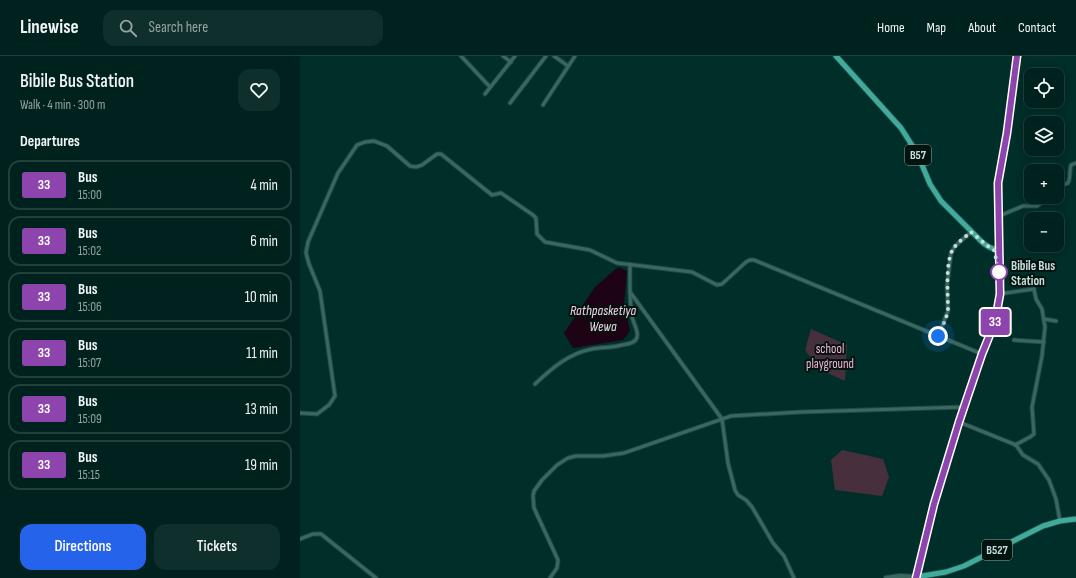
<!DOCTYPE html>
<html lang="en">
<head>
<meta charset="utf-8">
<style>
	:root { --surface:#00221e; --page:#0e2f2b; --text:#f1f3f6; --muted:#95a4a4; --line:#223f3c; --accent:#2563eb }
	body { margin:0; font-family:"Sofia Sans Condensed",sans-serif; background:var(--page); color:var(--text); height:100vh; display:flex; flex-direction:column; font-size:15px; white-space:nowrap }
	* { box-sizing:border-box; margin:0 }
	p { font-size:13px; color:var(--muted) }
	.icon { flex:none; width:22px; height:22px; fill:none; stroke:currentColor; stroke-width:2; stroke-linecap:round; stroke-linejoin:round }
	.map { position:relative; flex:1; overflow:hidden }
	.side { display:flex; flex-direction:column; background:var(--surface); width:300px }
	.side>* { flex:none }
	.badge { padding:0 8px; border-radius:3px; font-size:14px; line-height:26px }
	.controls { position:absolute; left:724px; top:12px; display:grid; gap:8px }
	.controls a { display:grid; place-items:center; width:40px; height:40px; border-radius:8px; background:var(--surface); box-shadow:0 2px 10px #0003,0 0 0 1px var(--line); font-size:20px }
	.you { position:absolute; width:20px; height:20px; margin:-10px; border:3px solid #fff; border-radius:50%; background:#1a73e8; box-shadow:0 0 0 6px #1a73e833 }
	.map>.badge { position:absolute; translate:-50% -50%; box-shadow:0 0 0 2px #fff }
	h2 { padding:0 20px; font-size:15px; line-height:36px }
	.round { display:grid; place-items:center; flex:none; width:42px; height:42px; border-radius:12px; background:var(--page) }
	.head { display:flex; align-items:center; justify-content:space-between; height:68px; padding:0 20px }
	h1 { font-size:19px; font-weight:600; line-height:30px }
	.action { display:flex; gap:8px; margin-top:auto; padding:8px 20px }
	.action a { flex:1; height:46px; border-radius:12px; background:var(--accent); color:#fff; font-size:16px; font-weight:600; line-height:46px; text-align:center }
	.action a+a { background:var(--page); color:var(--text) }
	ul { padding:0; list-style:none }
	li { display:flex; align-items:center; gap:12px; height:50px; margin:0 8px 6px; padding:0 12px; border:2px solid var(--line); border-radius:12px }
	li div { flex:1 }
	li b { display:block; font-size:15px }
	li em { font-style:normal }
	li .badge { min-width:44px; font-weight:700; text-align:center }
	header { display:flex; align-items:center; gap:24px; box-sizing:border-box; height:56px; padding:0 20px; background:var(--surface); border-bottom:1px solid var(--line) }
	header strong { font-size:19px }
	nav { display:flex; gap:22px; margin-inline-start:auto; font-size:14px }
	.search { width:280px; height:36px; background:var(--page); display:flex; align-items:center; gap:10px; box-sizing:border-box; padding:0 14px; border-radius:12px; color:var(--muted); font-size:15px }
	main { display:flex; flex:1; min-height:0 }
	.map>svg:first-child { display:block }
	.green { fill:#482f3d }
	.water { fill:#1d0313 }
	.lines { fill:none; stroke-linecap:round; stroke-linejoin:round }
	.minor-casing { stroke:#204a44; stroke-width:5 }
	.tertiary-casing { stroke:#204a44; stroke-width:6 }
	.primary-casing { stroke:#204a44; stroke-width:7 }
	.trunk-casing { stroke:#204a44; stroke-width:7 }
	.minor { stroke:#3a6861; stroke-width:3 }
	.tertiary { stroke:#3a6861; stroke-width:4 }
	.primary { stroke:#40aa9b; stroke-width:5 }
	.trunk { stroke:#3fb7a6; stroke-width:5 }
	.line-casing { stroke:#fff; stroke-width:9 }
	.line { stroke:#8e44ad; stroke-width:6 }
	.walk { stroke:#c8deda; stroke-width:4; stroke-dasharray:0 7.2 }
	.stop-dot { fill:#fff; stroke:#8e44ad; stroke-width:2 }
	.labels { text-anchor:middle; stroke-width:4; stroke-linejoin:round; paint-order:stroke }
	.shield { fill:#031310; stroke:#8da19d; stroke-width:1 }
	.shield-label { font-size:12px; font-weight:bold; fill:#c8deda }
	.stop-label { font-size:13px; font-weight:bold; fill:#c8deda; stroke:#031310; text-anchor:start }
	.park-label { font-size:13px; fill:#f5b4d7; stroke:#031310 }
	.water-label { font-size:14px; font-style:italic; fill:#f9d1e5; stroke:#031310 }
</style>
</head>
<body>
<header>
<strong>Linewise</strong>
<div class="search"><svg class="icon" aria-label="search" viewBox="0 0 24 24"><circle cx="10" cy="10" r="6"/><path d="M15 15l6 6"/></svg>Search here</div>
<nav><a>Home</a><a>Map</a><a>About</a><a>Contact</a></nav>
</header>
<main>
<section class="side">
<div class="head"><div><h1>Bibile Bus Station</h1><p>Walk · 4 min · 300 m</p></div><a class="round"><svg class="icon" aria-label="heart" viewBox="0 0 24 24"><path d="M12 20l-8-8c-3-5 5-10 8-4 3-6 11-1 8 4z"/></svg></a></div>
<h2>Departures</h2>
<ul>
<li><span class="badge" style="background:#8e44ad;color:#fff">33</span><div><b>Bus</b><p>15:00</p></div><em>4 min</em></li>
<li><span class="badge" style="background:#8e44ad;color:#fff">33</span><div><b>Bus</b><p>15:02</p></div><em>6 min</em></li>
<li><span class="badge" style="background:#8e44ad;color:#fff">33</span><div><b>Bus</b><p>15:06</p></div><em>10 min</em></li>
<li><span class="badge" style="background:#8e44ad;color:#fff">33</span><div><b>Bus</b><p>15:07</p></div><em>11 min</em></li>
<li><span class="badge" style="background:#8e44ad;color:#fff">33</span><div><b>Bus</b><p>15:09</p></div><em>13 min</em></li>
<li><span class="badge" style="background:#8e44ad;color:#fff">33</span><div><b>Bus</b><p>15:15</p></div><em>19 min</em></li>
</ul>
<div class="action"><a>Directions</a><a>Tickets</a></div>
</section>
<div class="map">
<svg width="776" height="522" viewBox="0 0 776 522">
	<rect width="100%" height="100%" fill="#002e28"/>
	<g class="green">
		<path d="M511,273L547,289L545,325L519,313L505,294Z"/>
		<path d="M542,394L583,403L589,421L582,440L535,434L531,404Z"/>
	</g>
	<path class="water" d="M318,211L327,215L324,248L330,275L323,284L273,292L264,277L295,231Z"/>
	<g class="lines">
		<g class="minor-casing">
			<g id="minor">
				<path d="M161,0L190,31"/>
				<path d="M203,0L211,6"/>
				<path d="M254,0L268,10"/>
				<path d="M185,38L215,0"/>
				<path d="M210,47L246,0"/>
				<path d="M243,49L275,0"/>
				<path d="M757,131L768,127C771,121 769,115 771,109L776,107"/>
				<path d="M699,160L723,150H737L740,148L745,141"/>
				<path d="M330,236L422,363L428,407L435,434L438,439L446,444L452,451L473,487L484,500L494,522"/>
				<path d="M699,238L734,233L736,243L742,253L745,271L742,300L732,351L734,378L730,381L715,389"/>
				<path d="M744,263L756,265"/>
				<path d="M638,280L648,255L647,230L651,197L655,190L671,176"/>
				<path d="M714,284L744,286"/>
				<path d="M235,328C251,313 269,297 292,293C302,291 312,292 322,289C328,288 336,287 337,281C339,275 333,267 332,260C329,243 330,226 330,208"/>
				<path d="M0,357L17,358L29,349L35,340L20,235L9,208L6,197L8,186L38,117L57,89L65,86L74,85L87,90L110,110L116,111L122,109L137,98H141L192,139L201,137L233,159L236,162L237,178L245,186L290,194L317,207L392,216L417,229L422,228L446,206L450,204H454L682,298"/>
				<path d="M659,366L716,389L723,399L738,408L749,424L756,443L760,465"/>
				<path d="M0,483L13,478H21L76,522"/>
				<path d="M250,522L257,512L258,504L234,452L233,440L234,435L242,424L257,409L268,402L276,400H303L324,397L431,360L501,356L665,351"/>
			</g>
		</g>
		<g class="tertiary-casing">
			<path id="tertiary" d="M586,522L600,520L616,521"/>
		</g>
		<g class="primary-casing">
			<g id="primary">
				<path d="M536,0L601,72L617,97L630,128L641,145L683,187L689,191L699,195"/>
				<path d="M616,521L646,516L664,510L743,470L760,465L776,463"/>
			</g>
		</g>
		<g class="trunk-casing">
			<path id="trunk" d="M616,522L634,448L659,366L682,298L695,266L699,238L698,127L707,77L717,0"/>
		</g>
		<use href="#minor" class="minor"/>
		<use href="#tertiary" class="tertiary"/>
		<use href="#primary" class="primary"/>
		<use href="#trunk" class="trunk"/>
	</g>
	<g class="lines">
		<g class="line-casing">
			<path id="line" d="M616,522L634,448L659,366L682,298L695,266L700,238L698,127L707,77L717,0"/>
		</g>
		<use href="#line" class="line"/>
		<path class="walk" d="M638,280C642,271 647,262 648,253C648,237 645,207 653,193C657,187 665,181 671,176L689,191L694,194L699,216"/>
	</g>
	<circle class="stop-dot" cx="699" cy="216" r="8"/>
	<g class="labels">
		<g class="shield">
			<rect x="605" y="89" width="26" height="20" rx="3"/>
			<rect x="682" y="484" width="30" height="20" rx="3"/>
		</g>
		<g class="shield-label">
			<text x="618" y="103">B57</text>
			<text x="697" y="498">B527</text>
		</g>
		<g class="stop-label">
			<text x="711" y="214">Bibile Bus<tspan x="711" dy="15">Station</tspan></text>
		</g>
		<g class="park-label">
			<text x="530" y="297">school<tspan x="530" dy="15">playground</tspan></text>
		</g>
		<g class="water-label">
			<text x="303" y="259">Rathpasketiya<tspan x="303" dy="16">Wewa</tspan></text>
		</g>
	</g>
</svg>
<div class="controls">
<a><svg class="icon" aria-label="locate" viewBox="0 0 24 24"><circle cx="12" cy="12" r="6"/><path d="M12 2v4M12 18v4M2 12h4M18 12h4"/></svg></a>
<a><svg class="icon" aria-label="layers" viewBox="0 0 24 24"><path d="M12 4l9 5-9 5-9-5zM3 14l9 5 9-5"/></svg></a>
<a>+</a>
<a>−</a>
</div>
<div class="you" style="left:638px;top:280px"></div>
<b class="badge" style="left:695px;top:266px;background:#8e44ad;color:#fff">33</b>
</div>
</main>
</body>
</html>
